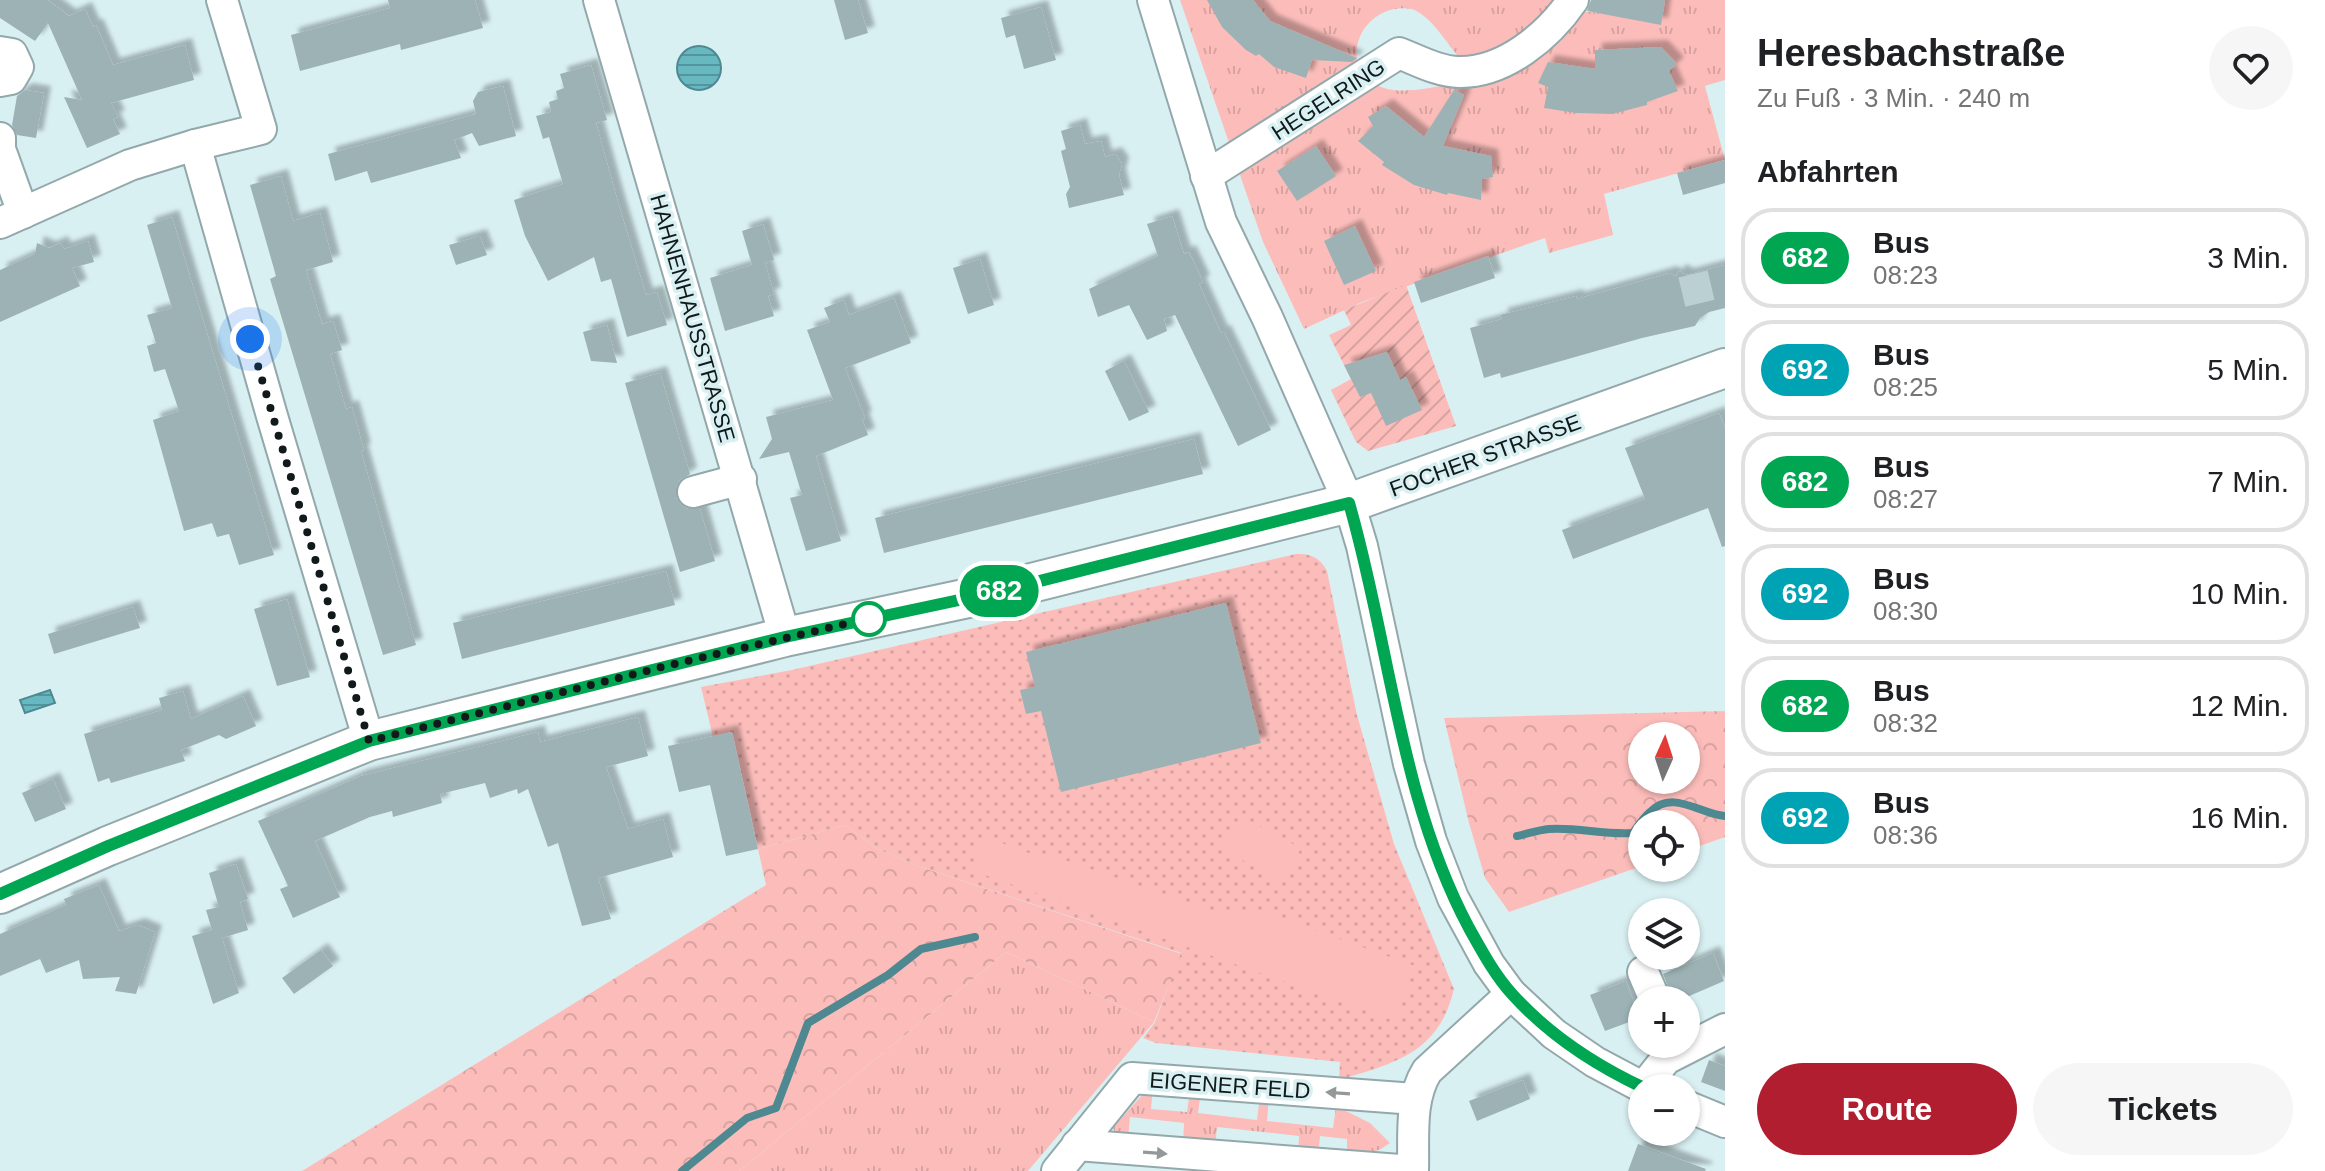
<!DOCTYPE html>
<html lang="de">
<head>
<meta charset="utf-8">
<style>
	:root { --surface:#fff; --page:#f6f6f6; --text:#202124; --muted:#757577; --line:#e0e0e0; --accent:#b11e30 }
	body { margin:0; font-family:Arial,sans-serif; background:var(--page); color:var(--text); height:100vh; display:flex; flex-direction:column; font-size:30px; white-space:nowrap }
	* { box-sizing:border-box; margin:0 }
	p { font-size:26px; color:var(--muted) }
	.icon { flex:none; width:44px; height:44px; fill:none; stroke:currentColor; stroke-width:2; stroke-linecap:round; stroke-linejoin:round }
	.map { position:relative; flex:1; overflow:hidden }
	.panel { display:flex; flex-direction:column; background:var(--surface); width:600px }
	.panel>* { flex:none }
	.badge { padding:0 16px; border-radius:26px; font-size:28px; line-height:52px }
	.needle { width:52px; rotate:3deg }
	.buttons { position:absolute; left:1628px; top:722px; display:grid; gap:16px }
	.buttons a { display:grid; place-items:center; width:72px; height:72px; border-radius:50%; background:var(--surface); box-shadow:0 2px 6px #0004; font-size:40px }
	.you { position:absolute; width:40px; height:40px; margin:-20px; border:6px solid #fff; border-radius:50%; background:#1a73e8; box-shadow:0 0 0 12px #1a73e833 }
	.map>.badge { position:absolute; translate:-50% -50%; box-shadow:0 0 0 4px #fff }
	h2 { padding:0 32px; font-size:30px; line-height:72px }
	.round { display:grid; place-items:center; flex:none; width:84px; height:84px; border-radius:42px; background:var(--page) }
	.headline { display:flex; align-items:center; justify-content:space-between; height:136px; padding:0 32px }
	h1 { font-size:38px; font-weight:700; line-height:60px }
	.action { display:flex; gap:16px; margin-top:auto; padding:16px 32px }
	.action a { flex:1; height:92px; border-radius:48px; background:var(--accent); color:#fff; font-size:32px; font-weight:700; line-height:92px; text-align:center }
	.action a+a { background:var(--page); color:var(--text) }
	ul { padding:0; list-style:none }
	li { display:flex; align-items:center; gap:24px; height:100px; margin:0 16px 12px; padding:0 16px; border:4px solid var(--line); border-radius:32px }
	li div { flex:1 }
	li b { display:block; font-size:30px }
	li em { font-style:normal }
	li .badge { min-width:88px; font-weight:700; text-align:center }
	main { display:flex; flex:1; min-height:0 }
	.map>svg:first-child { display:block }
	.grass { fill:url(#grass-tufts) }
	.forest { fill:url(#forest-crowns); fill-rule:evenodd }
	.park { fill:url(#park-dots) }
	.garden { fill:url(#garden-furrows) }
	.pitch { fill:#fcbdba }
	.water { fill:url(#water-rules); stroke:#4e8890; stroke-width:2 }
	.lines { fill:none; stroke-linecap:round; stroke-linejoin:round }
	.stream { stroke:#4e8890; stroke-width:8 }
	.building { fill:#9db2b5; filter:url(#shadow) }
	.minor-tunnel { stroke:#bbd0d2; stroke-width:30; stroke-dasharray:30 15; stroke-linecap:butt }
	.minor-casing { stroke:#93a8ab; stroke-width:34 }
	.major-casing { stroke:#93a8ab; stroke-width:42 }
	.minor { stroke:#fff; stroke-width:30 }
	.major { stroke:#fff; stroke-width:38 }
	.oneway { fill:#949898 }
	.line-casing { stroke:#fff; stroke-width:18 }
	.line { stroke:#00a651; stroke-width:12 }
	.walk { stroke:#11191a; stroke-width:8; stroke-dasharray:0 14.4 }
	.stop-dot { fill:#fff; stroke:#00a651; stroke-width:4 }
	.labels { text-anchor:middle; stroke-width:7; stroke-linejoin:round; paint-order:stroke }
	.street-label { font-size:22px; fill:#11191a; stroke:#d9f0f3 }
</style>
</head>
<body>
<main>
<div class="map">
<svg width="1725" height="1171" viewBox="0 0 1725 1171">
	<defs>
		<pattern id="grass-tufts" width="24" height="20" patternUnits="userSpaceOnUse" patternTransform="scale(2)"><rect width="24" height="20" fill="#fcbdba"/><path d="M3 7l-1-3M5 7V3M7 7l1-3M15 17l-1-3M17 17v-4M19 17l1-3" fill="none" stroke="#d7a29f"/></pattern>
		<pattern id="forest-crowns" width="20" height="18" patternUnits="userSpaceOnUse" patternTransform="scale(2)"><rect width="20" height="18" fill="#fcbdba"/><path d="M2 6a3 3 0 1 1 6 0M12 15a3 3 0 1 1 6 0" fill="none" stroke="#d7a29f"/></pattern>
		<pattern id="park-dots" width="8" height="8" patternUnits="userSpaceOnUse" patternTransform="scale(2)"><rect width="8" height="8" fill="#fcbdba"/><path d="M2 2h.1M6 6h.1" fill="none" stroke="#d7a29f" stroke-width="1.8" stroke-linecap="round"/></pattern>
		<pattern id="garden-furrows" width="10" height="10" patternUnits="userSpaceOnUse" patternTransform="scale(2)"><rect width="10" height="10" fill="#fcbdba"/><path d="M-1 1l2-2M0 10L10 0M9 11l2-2" fill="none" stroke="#d7a29f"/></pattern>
		<pattern id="water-rules" width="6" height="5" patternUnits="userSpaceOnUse" patternTransform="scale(2)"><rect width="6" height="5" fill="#68b8c2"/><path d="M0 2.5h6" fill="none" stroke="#54959d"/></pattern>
		<filter id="shadow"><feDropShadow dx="7" dy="-7" stdDeviation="2" flood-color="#0004"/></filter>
	</defs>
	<rect width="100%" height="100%" fill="#d9f0f3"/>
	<g class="grass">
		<path d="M1180,0H1554C1536,30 1494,60 1458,56C1445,41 1431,16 1412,9C1361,0 1332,70 1384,88C1402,94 1431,88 1450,84C1461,83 1473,74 1482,68C1498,59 1571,12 1583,12C1591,11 1599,14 1607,14L1610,0H1725V80L1705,86L1725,160L1604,194L1613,235L1549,253L1545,238L1362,302L1304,329L1263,242Z"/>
		<path d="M1006,952L1154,1022L1028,1171H739Z"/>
		<path d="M1149,1087H1153L1151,1109L1187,1112L1190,1090L1201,1091L1198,1113L1257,1120L1260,1097L1269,1098L1267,1121L1333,1128L1336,1106L1370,1123L1390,1143L1381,1149L1347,1162V1139L1320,1136L1318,1158L1298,1156L1299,1136L1217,1127L1215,1147L1183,1144L1184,1123L1130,1117L1128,1139L1118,1138L1113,1128Z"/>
	</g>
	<g class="forest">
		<path d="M1725,711V837L1686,851V824H1642V866L1509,912L1485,878L1469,823L1444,718ZM1642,736H1686V780H1642Z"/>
		<path d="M845,825L878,849L918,866L1182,954L1154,1022L1006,952L739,1171H302L766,885L758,849Z"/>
	</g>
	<path class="park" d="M1296,554C1310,553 1321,558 1327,571L1357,715L1394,844L1454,989C1439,1053 1395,1063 1339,1080L1340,1062L1156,1043L1143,1038L1155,1022L1181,953L918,866L878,849L845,825L758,849L732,733L713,737L701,687L792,670Z"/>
	<path class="garden" d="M1406,285L1456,426L1368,451L1356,442L1331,390L1351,379L1329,335L1351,325L1344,310Z"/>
	<g class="pitch">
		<path d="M1240,816L1301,848L1284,882L1223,850Z"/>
		<path d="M983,836L1048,860L1050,855L1229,917L1251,907L1415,966L1395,1021L971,870Z"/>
	</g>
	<g class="water">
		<circle cx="699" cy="68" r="22"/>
		<path d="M50,690L55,703L25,713L20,700Z"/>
	</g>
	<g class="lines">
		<g class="stream">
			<path d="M1517,836C1527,834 1538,830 1549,829C1577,827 1604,835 1633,833C1638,826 1643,818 1650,812C1673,789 1699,814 1725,816"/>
			<path d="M682,1171L747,1118L776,1108L808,1023L888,975L921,949L975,937"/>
		</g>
	</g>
	<g class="building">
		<path d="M0,0H48L69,16L85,9L93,27L96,25L113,65L185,45L194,80L111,103L118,117L113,119L120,134L87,148L64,97L82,100L48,23L35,41L0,18Z"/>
		<path d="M388,0H475L483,28L401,50L400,44L300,71L291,35L390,8Z"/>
		<path d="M834,0H858L868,33L845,40Z"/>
		<path d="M1207,0H1253L1270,21L1357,58L1352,62L1312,60L1306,78L1274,67L1259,54L1256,56L1246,50L1222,27Z"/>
		<path d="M1591,0H1665L1661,25L1587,11Z"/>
		<path d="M1041,7L1056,60L1024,69L1015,35L1006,38L1001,18Z"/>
		<path d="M1661,47L1677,64L1669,71L1678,91L1647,102V105L1612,114L1576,113L1544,108L1548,87L1538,83L1548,62L1595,69V50Z"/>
		<path d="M591,65L607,120L596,123L617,199L646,295L657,292L667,325L627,337L611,279L601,282L594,257L548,281L525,236L514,200L563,184L549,137L543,139L536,116L551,112L549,102L558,99L556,91L564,88L560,74Z"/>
		<path d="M503,86L516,136L479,146L472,133L454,140L461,158L371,183L367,171L335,181L328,154L476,114L473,101L478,92Z"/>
		<path d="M25,90L44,93L36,138L17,135L12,125L17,96Z"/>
		<path d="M1454,90L1464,95L1443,146L1491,156L1493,177L1482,179L1481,200L1448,193L1447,195L1414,185L1382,165L1384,162L1358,141L1373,126L1368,117L1386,106L1424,137Z"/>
		<path d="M1080,125L1085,144L1101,141L1105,157L1115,154L1122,164L1119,175L1124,195L1069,208L1066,194L1070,187L1061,151L1066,149L1061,131Z"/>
		<path d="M1316,146L1336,176L1297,201L1277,171Z"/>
		<path d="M1725,160V183L1683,195L1677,173Z"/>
		<path d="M281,176L293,221L320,213L333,262L306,270L322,324L333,321L342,350L330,354L346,409L352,407L364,450L361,451L416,645L383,655L270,279L276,276L250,185Z"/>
		<path d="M1172,216L1184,254L1189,252L1203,282L1199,284L1221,333L1224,332L1271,430L1238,446L1175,315L1164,319L1167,331L1147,340L1129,305L1098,317L1089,289L1158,256L1147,224Z"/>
		<path d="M172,217L274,555L239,565L229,534L217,537L212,523L184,531L153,420L179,411L165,369L154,372L147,346L156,343L147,315L172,308L147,225Z"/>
		<path d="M763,224L774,260L765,263L774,294L768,296L774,316L725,331L710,278L752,265L742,231Z"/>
		<path d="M1355,226L1376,271L1344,285L1324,241Z"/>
		<path d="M480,236L487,255L456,265L449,245Z"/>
		<path d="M88,241L94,262L72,268L80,286L0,322V270L35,254L37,243L49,248L61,243L64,249Z"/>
		<path d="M1488,256L1495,278L1421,303L1414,282Z"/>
		<path d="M980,259L994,305L968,314L953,268Z"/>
		<path d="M1725,265V308L1709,312L1700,318L1695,326L1642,338L1501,378L1500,373L1484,378L1470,328L1502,319L1500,315L1576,296L1577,299L1670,273L1676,276L1679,271L1687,275Z"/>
		<path d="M894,298L911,343L845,368L865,418L862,419L868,435L816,456L841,541L806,551L790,498L802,495L789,452L759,459L772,439L766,417L833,400L807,330L830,322L824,308L844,300L849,315Z"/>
		<path d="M607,325L617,363L591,361L583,332Z"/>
		<path d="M1387,352L1400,380L1406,377L1422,410L1386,426L1371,393L1360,397L1344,365Z"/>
		<path d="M1124,361L1149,412L1129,421L1105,371Z"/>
		<path d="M660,373L690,474L680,480L676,488V497L681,505L688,509H700L715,561L680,572L625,383Z"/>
		<path d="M1719,413L1725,428V546L1722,547L1708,508L1573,559L1562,530L1645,499L1625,448Z"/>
		<path d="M1194,439L1203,474L884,553L875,518Z"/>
		<path d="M666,571L675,605L462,659L453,623Z"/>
		<path d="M287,599L310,677L277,686L254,609Z"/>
		<path d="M1226,603L1261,743L1061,792L1041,711L1026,714L1020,690L1035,687L1026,652Z"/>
		<path d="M133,607L140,628L54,654L48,634Z"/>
		<path d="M183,691L191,719L243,696L256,726L226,739L219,735L181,750L185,761L111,783L109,778L98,782L84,734L162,710L159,698Z"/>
		<path d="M638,717L648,756L606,767L628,829L663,819L673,857L598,878L611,919L582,926L558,843L548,847L528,789L518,794L517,789L490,798L485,783L440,794L442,803L393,817L392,811L370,817L315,841L340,897L293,918L280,889L288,886L258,821L361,776L538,732L540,742Z"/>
		<path d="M732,732L758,849L726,856L710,785L679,792L668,746Z"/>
		<path d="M53,779L66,809L35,822L22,793Z"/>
		<path d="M236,864L248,899L240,902L248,930L222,938L239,993L213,1004L192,936L212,930L206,910L219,907L209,873Z"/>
		<path d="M99,885L119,931L138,925L155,932L136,994L115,991L120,977L83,979L79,960L46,973L40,959L0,976V934L66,905L64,899Z"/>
		<path d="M321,950L333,966L294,994L282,978Z"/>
		<path d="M1713,953L1724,981L1680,1000H1673L1663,974Z"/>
		<path d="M1626,981L1640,1018L1605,1031L1590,995Z"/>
		<path d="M1709,1060L1725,1066V1091L1701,1082Z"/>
		<path d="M1523,1080L1530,1099L1477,1121L1469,1101Z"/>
		<path d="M1638,1144L1706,1169L1705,1171H1628Z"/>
	</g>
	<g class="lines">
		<path class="minor-tunnel" d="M1693,274L1703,316"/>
		<g class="minor-casing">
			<g id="minor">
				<path d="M599,0L785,637"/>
				<path d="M1153,0L1221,222L1267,317L1349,503L1362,546L1409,764L1431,841L1453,898L1489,964L1511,994L1554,1034L1595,1062L1644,1088"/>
				<path d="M0,52L12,54L18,67L11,79L0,81"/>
				<path d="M0,138V149L23,213"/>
				<path d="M195,145L272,416L369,741"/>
				<path d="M1206,176L1399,53C1417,60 1439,72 1459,72C1505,73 1549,35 1573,0"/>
				<path d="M0,223L130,165L195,145L261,129L222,0"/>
				<path d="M693,492L741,479"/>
				<path d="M1643,972L1655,1000"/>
				<path d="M1643,1088L1666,1059L1725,1029"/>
				<path d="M1686,1106L1725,1122"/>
				<path d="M1077,1145L1413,1171C1414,1138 1409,1100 1427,1071L1511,994"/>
				<path d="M1057,1171L1132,1078L1415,1099"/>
			</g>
		</g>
		<g class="major-casing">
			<path id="major" d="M0,894L108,846L369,741L785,637L992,593L1349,503L1725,368"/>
		</g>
		<use href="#minor" class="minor"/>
		<use href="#major" class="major"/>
	</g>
	<defs><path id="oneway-solid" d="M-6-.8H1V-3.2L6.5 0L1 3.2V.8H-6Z" transform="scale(2)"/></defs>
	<g class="oneway">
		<use href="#oneway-solid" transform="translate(1338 1093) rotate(-176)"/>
		<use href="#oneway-solid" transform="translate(1155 1153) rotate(4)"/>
	</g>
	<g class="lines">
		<g class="line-casing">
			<path id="line" d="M0,894L108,846L369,741L785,637L992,593L1349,503C1390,644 1399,797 1469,928C1482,951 1494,974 1512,994C1549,1035 1595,1065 1644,1088"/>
		</g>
		<use href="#line" class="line"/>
		<path class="walk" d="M250,339L369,741L670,665L871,618L869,619"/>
	</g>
	<circle class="stop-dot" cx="869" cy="619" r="16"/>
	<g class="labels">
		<g class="street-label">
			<text transform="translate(1328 99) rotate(-33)" y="8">HEGELRING</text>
			<text transform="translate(693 318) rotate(74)" y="8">HAHNENHAUSSTRASSE</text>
			<text transform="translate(1485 455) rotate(-20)" y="8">FOCHER STRASSE</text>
			<text transform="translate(1230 1085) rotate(4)" y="8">EIGENER FELD</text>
		</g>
	</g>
</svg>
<div class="buttons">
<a><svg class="needle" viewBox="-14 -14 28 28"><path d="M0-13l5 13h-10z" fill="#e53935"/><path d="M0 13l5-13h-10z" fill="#757577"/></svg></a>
<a><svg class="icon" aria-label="locate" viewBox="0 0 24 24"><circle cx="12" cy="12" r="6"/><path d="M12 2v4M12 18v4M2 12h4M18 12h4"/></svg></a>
<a><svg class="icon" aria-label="layers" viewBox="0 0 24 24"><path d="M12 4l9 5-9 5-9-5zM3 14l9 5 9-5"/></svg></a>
<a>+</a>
<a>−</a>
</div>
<div class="you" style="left:250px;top:339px"></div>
<b class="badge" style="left:999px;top:591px;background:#00a651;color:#fff">682</b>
</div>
<section class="panel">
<div class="headline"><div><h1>Heresbachstraße</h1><p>Zu Fuß · 3 Min. · 240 m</p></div><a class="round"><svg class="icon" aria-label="heart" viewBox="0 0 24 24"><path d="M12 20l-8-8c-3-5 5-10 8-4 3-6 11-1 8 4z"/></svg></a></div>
<h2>Abfahrten</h2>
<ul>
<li><span class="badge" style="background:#00a651;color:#fff">682</span><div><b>Bus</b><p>08:23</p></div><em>3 Min.</em></li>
<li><span class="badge" style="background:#00a3b4;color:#fff">692</span><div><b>Bus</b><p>08:25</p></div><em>5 Min.</em></li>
<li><span class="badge" style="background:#00a651;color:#fff">682</span><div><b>Bus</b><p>08:27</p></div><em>7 Min.</em></li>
<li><span class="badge" style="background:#00a3b4;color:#fff">692</span><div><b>Bus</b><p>08:30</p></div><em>10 Min.</em></li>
<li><span class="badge" style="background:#00a651;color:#fff">682</span><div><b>Bus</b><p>08:32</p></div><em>12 Min.</em></li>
<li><span class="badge" style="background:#00a3b4;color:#fff">692</span><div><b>Bus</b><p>08:36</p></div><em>16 Min.</em></li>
</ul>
<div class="action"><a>Route</a><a>Tickets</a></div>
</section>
</main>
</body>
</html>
